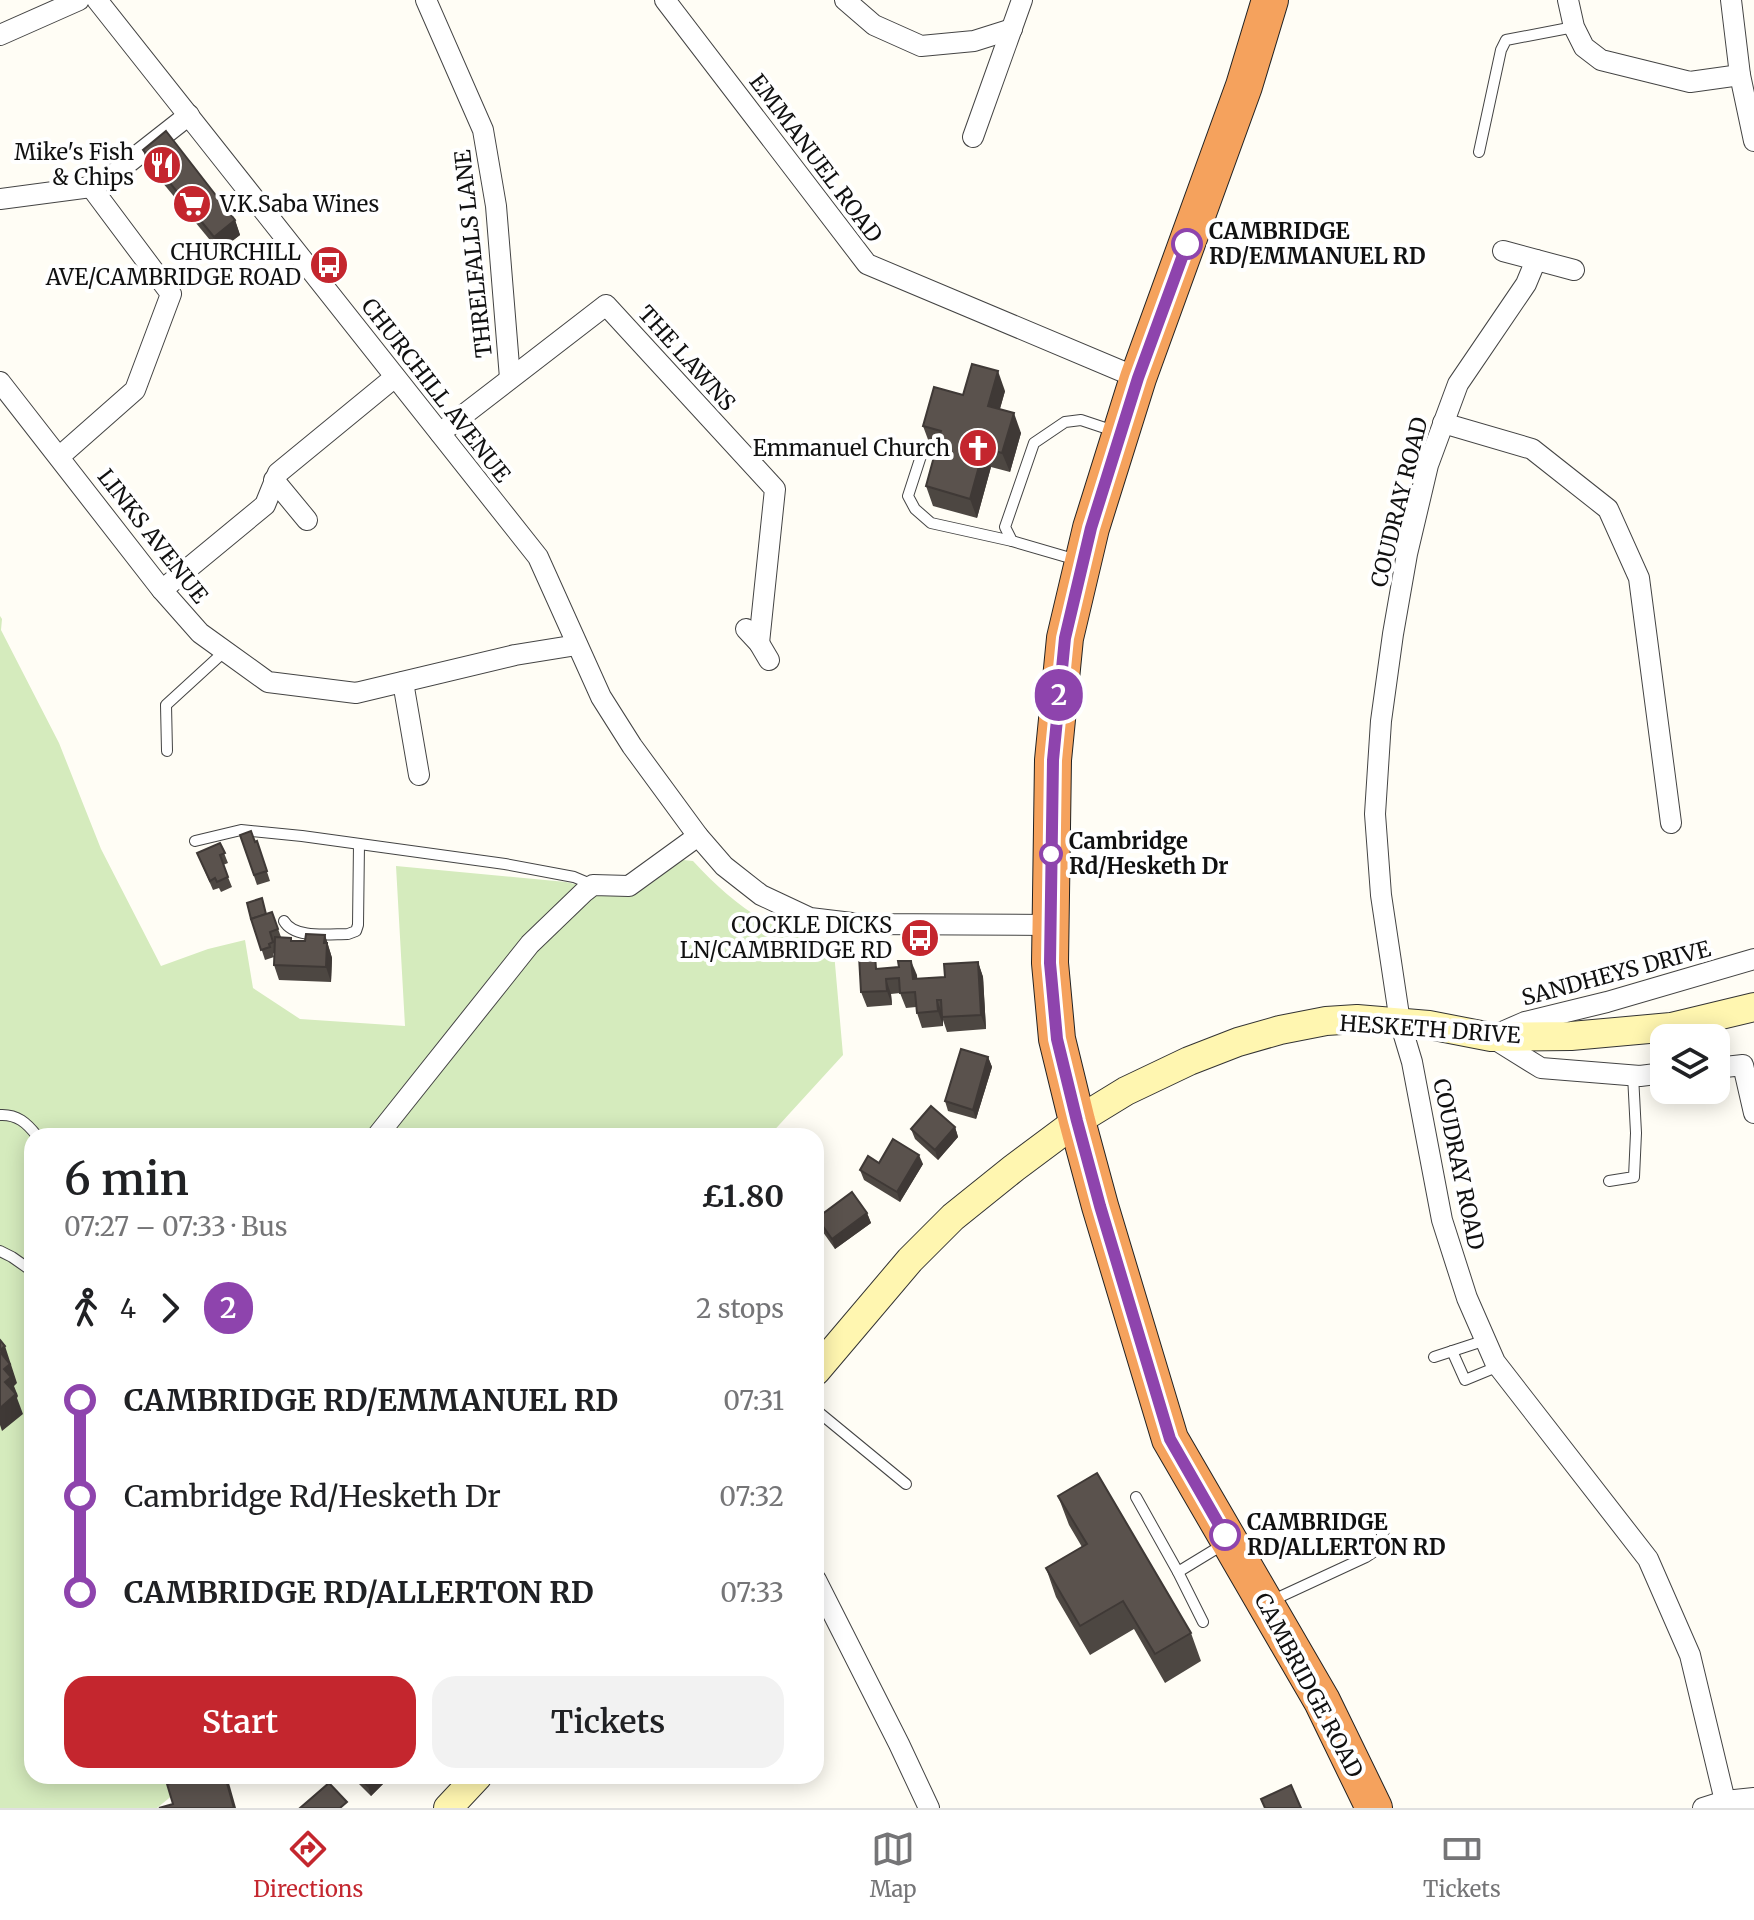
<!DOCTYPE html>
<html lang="en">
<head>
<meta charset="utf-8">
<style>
	:root { --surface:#fff; --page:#f2f2f2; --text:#202124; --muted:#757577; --line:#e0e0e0; --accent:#c4262e }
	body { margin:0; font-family:Merriweather,serif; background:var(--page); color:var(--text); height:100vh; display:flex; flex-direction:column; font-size:30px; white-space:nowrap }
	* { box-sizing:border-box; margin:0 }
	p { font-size:26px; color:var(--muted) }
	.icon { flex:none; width:44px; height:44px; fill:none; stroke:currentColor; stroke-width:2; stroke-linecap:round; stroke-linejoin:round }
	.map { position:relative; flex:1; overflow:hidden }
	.panel { position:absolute; left:24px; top:1128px; width:800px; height:656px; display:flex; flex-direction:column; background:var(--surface); border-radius:24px; box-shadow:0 4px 20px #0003 }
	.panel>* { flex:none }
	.badge { padding:0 16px; border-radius:26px; font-size:28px; line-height:52px }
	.fabs { position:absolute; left:1650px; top:1024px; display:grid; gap:16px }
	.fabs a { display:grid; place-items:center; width:80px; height:80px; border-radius:16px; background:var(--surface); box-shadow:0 4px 20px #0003; font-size:40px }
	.map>.badge { position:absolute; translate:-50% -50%; box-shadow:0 0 0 4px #fff }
	.legs { display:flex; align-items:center; gap:12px; height:88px; padding:0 40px; font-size:26px }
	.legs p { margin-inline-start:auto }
	.head { display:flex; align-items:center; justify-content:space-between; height:136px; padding:0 40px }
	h1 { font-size:44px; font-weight:600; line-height:60px }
	.button { display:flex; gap:16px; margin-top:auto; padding:16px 40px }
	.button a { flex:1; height:92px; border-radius:24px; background:var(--accent); color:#fff; font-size:32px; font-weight:600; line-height:92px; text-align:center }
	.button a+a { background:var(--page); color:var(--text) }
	ul { padding:0 40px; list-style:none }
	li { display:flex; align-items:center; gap:28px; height:96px; font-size:30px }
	li i { display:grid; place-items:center; width:12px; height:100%; margin:0 10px; background:currentColor }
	li i::after { content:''; width:20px; height:20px; margin:-10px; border:6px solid; border-radius:50%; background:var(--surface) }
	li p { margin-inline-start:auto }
	li:first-child i { background:linear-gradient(#0000 50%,currentColor 0) }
	li:last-child i { background:linear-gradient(currentColor 50%,#0000 0) }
	.dock { display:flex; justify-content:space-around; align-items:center; height:112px; border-top:2px solid var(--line); background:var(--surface); font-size:22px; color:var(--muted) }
	.dock a { display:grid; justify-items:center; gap:4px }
	.dock .active { color:var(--accent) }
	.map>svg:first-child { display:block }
	.green { fill:#d5ebbd }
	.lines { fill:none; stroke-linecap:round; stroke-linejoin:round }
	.lane-casing { stroke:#444; stroke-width:12 }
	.street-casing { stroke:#444; stroke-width:22 }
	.secondary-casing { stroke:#333; stroke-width:30 }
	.highway-casing { stroke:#222; stroke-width:38 }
	.lane { stroke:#fff; stroke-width:10 }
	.street { stroke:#fff; stroke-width:20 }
	.secondary { stroke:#fff6b0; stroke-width:28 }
	.highway { stroke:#f5a25d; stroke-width:36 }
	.wall { fill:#4d4742 }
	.shaded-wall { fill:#3f3936 }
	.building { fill:#5a524d; stroke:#3f3936; stroke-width:2 }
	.line-1-casing { stroke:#fff; stroke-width:18 }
	.line-1 { stroke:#8e44ad; stroke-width:12 }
	.stop-1-dot { fill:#fff; stroke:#8e44ad; stroke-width:4 }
	.labels { text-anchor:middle; stroke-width:8; stroke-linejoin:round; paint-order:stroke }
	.poi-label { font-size:22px; fill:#111; stroke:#fff; text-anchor:end }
	.street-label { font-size:22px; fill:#111; stroke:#fff }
	.stop-label { font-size:22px; font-weight:bold; fill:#111; stroke:#fff; text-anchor:start }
</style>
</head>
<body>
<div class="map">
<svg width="1754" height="1808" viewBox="0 0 1754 1808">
	<rect width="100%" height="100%" fill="#fffdf5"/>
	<path class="green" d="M0,616L2,619L1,630L59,743L101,849L161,966L208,949L245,940L253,988L300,1019L405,1026L396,866L566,882L626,896L649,885L683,860L693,861C732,903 774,937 833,941L843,1055L769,1136H32V1776H196L157,1808H0Z"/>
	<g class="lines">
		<g class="lane-casing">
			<g id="lane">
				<path d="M1479,152L1501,50L1506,40L1574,27"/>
				<path d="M921,456L908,496L915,509L931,523L1012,541"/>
				<path d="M1077,560L1012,541L1005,527L1034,443L1065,422L1081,420L1114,431"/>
				<path d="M167,751L166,705L225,651"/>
				<path d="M195,841L241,830L302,836L505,864L574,877L593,885"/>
				<path d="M284,921C294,939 329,934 348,934L356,931L358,925L359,844"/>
				<path d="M0,1115C17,1114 27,1123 37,1136"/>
				<path d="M1609,1181L1634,1177L1636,1133L1633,1075"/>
				<path d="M0,1251L12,1257L32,1271"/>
				<path d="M1452,1351L1465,1380L1499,1366"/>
				<path d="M1434,1357L1486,1340"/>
				<path d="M816,1410L906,1484"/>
				<path d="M1136,1497L1178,1572L1203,1622"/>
				<path d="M1178,1572L1224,1544"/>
				<path d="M1271,1601L1366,1557L1375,1551L1384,1531"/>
			</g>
		</g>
		<g class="street-casing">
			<g id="street">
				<path d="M97,0L538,557L601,697L632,746L698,836L724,866L761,895L810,918L860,924L1050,925"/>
				<path d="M426,0L483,130L496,206L510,378"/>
				<path d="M665,0L867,264L1138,378"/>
				<path d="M845,0L874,25L921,46L974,41L1012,29"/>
				<path d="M1568,0L1574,27L1584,47L1601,60L1690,82L1740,75"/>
				<path d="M1731,0L1740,75L1754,141"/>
				<path d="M0,35L79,0"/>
				<path d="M973,137L1022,0"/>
				<path d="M0,199L91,187"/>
				<path d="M1503,251L1574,270"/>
				<path d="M1536,260L1526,284L1458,384L1428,465L1407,554L1393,634L1381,721L1375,814L1381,895L1400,1022L1412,1062L1442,1220L1467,1298L1495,1362L1648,1559L1690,1655L1725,1801"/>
				<path d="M0,382L162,590L200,633L268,682L356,693L515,655L577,645"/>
				<path d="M1443,423L1532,449L1608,509L1639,578L1671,823"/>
				<path d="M440,433L606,305L775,489L759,643"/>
				<path d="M59,457L135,390L171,294L91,187L110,177L189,115"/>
				<path d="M274,480L307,520"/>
				<path d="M162,590L265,505L278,473L395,377"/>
				<path d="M746,629L759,643L769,660"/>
				<path d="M403,682L419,775"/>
				<path d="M1502,1032L1525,1022L1607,1002L1754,959"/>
				<path d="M1491,1037L1541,1068L1640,1076L1664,1073"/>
				<path d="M1716,1068L1743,1065L1754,1113"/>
				<path d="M377,1136L530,944L584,892L593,885L629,886L698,836"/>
				<path d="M816,1580L899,1744L929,1808"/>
				<path d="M1703,1808L1725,1801L1754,1798"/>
			</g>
		</g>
		<g class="secondary-casing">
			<g id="secondary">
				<path d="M816,1371L910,1260L953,1217L1014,1168L1077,1121L1126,1091L1189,1061L1238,1042L1280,1030L1326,1021L1357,1019L1429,1025L1491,1037L1571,1036L1671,1027L1754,1007"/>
				<path d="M448,1808L478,1776"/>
			</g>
		</g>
		<g class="highway-casing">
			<path id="highway" d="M1270,0L1244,86L1138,378L1091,528L1065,638L1053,760L1050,963L1057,1039L1077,1121L1100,1206L1170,1439L1322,1701L1374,1808"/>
		</g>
		<use href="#lane" class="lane"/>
		<use href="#street" class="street"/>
		<use href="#secondary" class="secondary"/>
		<use href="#highway" class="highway"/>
	</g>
	<g class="wall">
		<path d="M143,150L235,220L240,235L219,251L148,165Z"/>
		<path d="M1005,391L1000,409L1021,433L1010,472L991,467L977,518L933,506L926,486L937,447L930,445L923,426L963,395Z"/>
		<path d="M240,835L255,842L257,841L270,881L257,885Z"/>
		<path d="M220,843L228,863L223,865L232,887L221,892L219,888L213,890L197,853Z"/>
		<path d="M272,912L281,937L292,941H305L325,935L332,958L331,982L279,980L274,965V953L273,954L274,957L265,960L252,920Z"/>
		<path d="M978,962L983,977L986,1029L947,1032L943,1020V1026L922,1028L917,1013L916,1007L906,1008L900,993L891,994L892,1005L867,1007L861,992L880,968L917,975V979L945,977Z"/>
		<path d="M988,1057L992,1067L976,1119L948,1111L945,1101Z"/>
		<path d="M955,1127L958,1137L938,1160L915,1139L911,1129Z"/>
		<path d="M879,1163L923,1164L900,1202L864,1180L860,1170Z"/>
		<path d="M867,1213L871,1223L835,1249L820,1228L817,1218Z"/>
		<path d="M1058,1496L1191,1633L1201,1661L1165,1683L1134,1629L1090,1655L1056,1597L1046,1568L1082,1547L1069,1525Z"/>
		<path d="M351,1776H391L371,1796Z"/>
	</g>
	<g class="shaded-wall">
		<path d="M235,220L240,235L219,251L214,237Z"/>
		<path d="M998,371L1005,391L995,425L988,406Z"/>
		<path d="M1014,413L1021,433L1010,472L1002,453Z"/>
		<path d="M984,448L991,467L977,518L970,499Z"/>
		<path d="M325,935L332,958L331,982L326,967Z"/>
		<path d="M911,961L917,975L918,994L913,979Z"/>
		<path d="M978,962L983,977L986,1029L981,1015Z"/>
		<path d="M886,979L891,994L892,1005L887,991Z"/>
		<path d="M937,1000L943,1015V1026L938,1011Z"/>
		<path d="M988,1057L992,1067L976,1119L973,1110Z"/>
		<path d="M955,1127L958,1137L938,1160L935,1150Z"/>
		<path d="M919,1155L923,1164L900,1202L897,1192Z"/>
		<path d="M867,1213L871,1223L835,1249L832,1239Z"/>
		<path d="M5,1346L17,1383L14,1386L18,1396L17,1398L23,1414L2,1431L0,1425V1408L5,1382L0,1350Z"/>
		<path d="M225,1776H227L236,1808H234Z"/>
		<path d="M378,1776H391L371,1796L368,1786Z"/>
	</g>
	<g class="building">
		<path d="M166,131L235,220L214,237L143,150Z"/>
		<path d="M972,364L998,371L988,406L1014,413L1002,453L984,448L970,499L926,486L941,431L923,426L934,387L963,395Z"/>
		<path d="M251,831L255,842L257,841L267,871L254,875L240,835Z"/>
		<path d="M220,843L225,853L220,855L228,877L217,882L215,878L210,881L197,853Z"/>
		<path d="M262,898L266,914L251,919L247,903Z"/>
		<path d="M272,912L278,929L270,932L273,942L269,944L270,947L261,950L251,919Z"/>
		<path d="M306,934L325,935L324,943H327L326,967L274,965L275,937L291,938V941H305Z"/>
		<path d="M875,955L876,969L899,967L898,961H911L913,979L945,977L944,964L978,962L981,1015L942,1017L941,1000H937L938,1011L917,1013L915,992L900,993L899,978L886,979L887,991L861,992L859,956Z"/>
		<path d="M961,1049L988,1057L973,1110L945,1101Z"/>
		<path d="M931,1106L955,1127L935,1150L911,1129Z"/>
		<path d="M893,1139L919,1155L897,1192L860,1170L868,1156L879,1163Z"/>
		<path d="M852,1192L867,1213L832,1239L817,1218Z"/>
		<path d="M0,1340L5,1346L0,1350Z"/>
		<path d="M0,1352L10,1364L4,1369L11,1377L5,1382L16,1394L0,1408Z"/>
		<path d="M1097,1473L1191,1633L1155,1654L1123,1601L1080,1626L1046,1568L1087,1544L1058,1496Z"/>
		<path d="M196,1776H225L234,1808H159L173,1804L167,1784Z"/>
		<path d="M357,1776H378L368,1786Z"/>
		<path d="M329,1783L347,1802L340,1808H300Z"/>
		<path d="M1291,1785L1301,1808H1265L1261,1799Z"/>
	</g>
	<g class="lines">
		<g class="line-1-casing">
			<path id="line-1" d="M1187,244L1138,378L1091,528L1065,638L1053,760L1050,963L1057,1039L1077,1121L1100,1206L1170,1439L1225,1535"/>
		</g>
		<use href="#line-1" class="line-1"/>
	</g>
	<defs>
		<g id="restaurant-disc" transform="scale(2)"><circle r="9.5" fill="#c4262e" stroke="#fff"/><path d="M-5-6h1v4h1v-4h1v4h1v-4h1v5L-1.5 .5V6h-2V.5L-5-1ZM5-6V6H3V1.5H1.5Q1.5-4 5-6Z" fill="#fff"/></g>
		<g id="supermarket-disc" transform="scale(2)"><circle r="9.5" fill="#c4262e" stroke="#fff"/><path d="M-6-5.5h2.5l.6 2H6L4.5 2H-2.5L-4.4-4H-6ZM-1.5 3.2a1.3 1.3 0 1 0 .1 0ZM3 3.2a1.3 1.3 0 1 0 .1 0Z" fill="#fff"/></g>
		<g id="bus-disc" transform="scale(2)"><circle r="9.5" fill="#c4262e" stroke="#fff"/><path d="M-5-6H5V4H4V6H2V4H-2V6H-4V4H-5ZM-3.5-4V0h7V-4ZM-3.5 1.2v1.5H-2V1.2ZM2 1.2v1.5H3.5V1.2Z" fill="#fff"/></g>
		<g id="church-disc" transform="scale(2)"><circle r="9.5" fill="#c4262e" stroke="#fff"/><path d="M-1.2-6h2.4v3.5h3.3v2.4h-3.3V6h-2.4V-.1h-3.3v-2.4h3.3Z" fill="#fff"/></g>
	</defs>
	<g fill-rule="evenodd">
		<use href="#restaurant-disc" x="162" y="165"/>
		<use href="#supermarket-disc" x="192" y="204"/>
		<use href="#bus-disc" x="329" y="265"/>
		<use href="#church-disc" x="978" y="448"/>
		<use href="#bus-disc" x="920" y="938"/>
	</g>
	<g class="stop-1-dot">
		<circle cx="1187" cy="244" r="14"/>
		<circle cx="1051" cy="854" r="10"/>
		<circle cx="1225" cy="1535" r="14"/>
	</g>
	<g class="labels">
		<g class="poi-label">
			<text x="134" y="160">Mike's Fish<tspan x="134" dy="25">&amp; Chips</tspan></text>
			<text x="220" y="212" text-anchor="start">V.K.Saba Wines</text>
			<text x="301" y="260">CHURCHILL<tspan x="301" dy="25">AVE/CAMBRIDGE ROAD</tspan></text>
			<text x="950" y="456">Emmanuel Church</text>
			<text x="892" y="933">COCKLE DICKS<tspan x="892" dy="25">LN/CAMBRIDGE RD</tspan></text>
		</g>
		<g class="street-label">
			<text transform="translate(816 158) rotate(53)" y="8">EMMANUEL ROAD</text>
			<text transform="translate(473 254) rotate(-96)" y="8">THRELFALLS LANE</text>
			<text transform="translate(687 358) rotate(48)" y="8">THE LAWNS</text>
			<text transform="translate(436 390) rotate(52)" y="8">CHURCHILL AVENUE</text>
			<text transform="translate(1399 502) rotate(-76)" y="8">COUDRAY ROAD</text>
			<text transform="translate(153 536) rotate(52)" y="8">LINKS AVENUE</text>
			<text transform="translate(1616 973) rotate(-15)" y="8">SANDHEYS DRIVE</text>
			<text transform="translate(1430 1029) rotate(4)" y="8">HESKETH DRIVE</text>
			<text transform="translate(1459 1164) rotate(78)" y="8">COUDRAY ROAD</text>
			<text transform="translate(1309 1685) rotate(62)" y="8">CAMBRIDGE ROAD</text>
		</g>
		<g class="stop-label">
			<text x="1209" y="239">CAMBRIDGE<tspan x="1209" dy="25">RD/EMMANUEL RD</tspan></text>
			<text x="1069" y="849">Cambridge<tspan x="1069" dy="25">Rd/Hesketh Dr</tspan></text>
			<text x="1247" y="1530">CAMBRIDGE<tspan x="1247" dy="25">RD/ALLERTON RD</tspan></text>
		</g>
	</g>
</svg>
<div class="fabs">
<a><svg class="icon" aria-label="layers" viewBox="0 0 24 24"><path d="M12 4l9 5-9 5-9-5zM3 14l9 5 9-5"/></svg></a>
</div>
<b class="badge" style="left:1059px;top:695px;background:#8e44ad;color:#fff">2</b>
<section class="panel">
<div class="head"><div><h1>6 min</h1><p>07:27 – 07:33 · Bus</p></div><b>£1.80</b></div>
<div class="legs"><svg class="icon" aria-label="walk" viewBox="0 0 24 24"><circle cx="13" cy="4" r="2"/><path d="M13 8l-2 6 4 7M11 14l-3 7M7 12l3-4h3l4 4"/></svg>4<svg class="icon" aria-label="forward" viewBox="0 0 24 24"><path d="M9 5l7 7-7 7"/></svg><b class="badge" style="background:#8e44ad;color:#fff">2</b><p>2 stops</p></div>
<ul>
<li><i style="color:#8e44ad"></i><b>CAMBRIDGE RD/EMMANUEL RD</b><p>07:31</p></li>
<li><i style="color:#8e44ad"></i><span>Cambridge Rd/Hesketh Dr</span><p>07:32</p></li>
<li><i style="color:#8e44ad"></i><b>CAMBRIDGE RD/ALLERTON RD</b><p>07:33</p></li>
</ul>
<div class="button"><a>Start</a><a>Tickets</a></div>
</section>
</div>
<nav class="dock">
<a class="active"><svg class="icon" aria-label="directions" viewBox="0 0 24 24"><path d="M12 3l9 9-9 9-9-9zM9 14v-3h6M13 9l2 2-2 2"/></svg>Directions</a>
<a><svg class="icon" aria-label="map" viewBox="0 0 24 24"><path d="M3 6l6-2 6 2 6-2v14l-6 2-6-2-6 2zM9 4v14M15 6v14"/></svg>Map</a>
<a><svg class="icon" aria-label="tickets" viewBox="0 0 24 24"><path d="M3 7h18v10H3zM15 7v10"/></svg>Tickets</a>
</nav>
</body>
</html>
